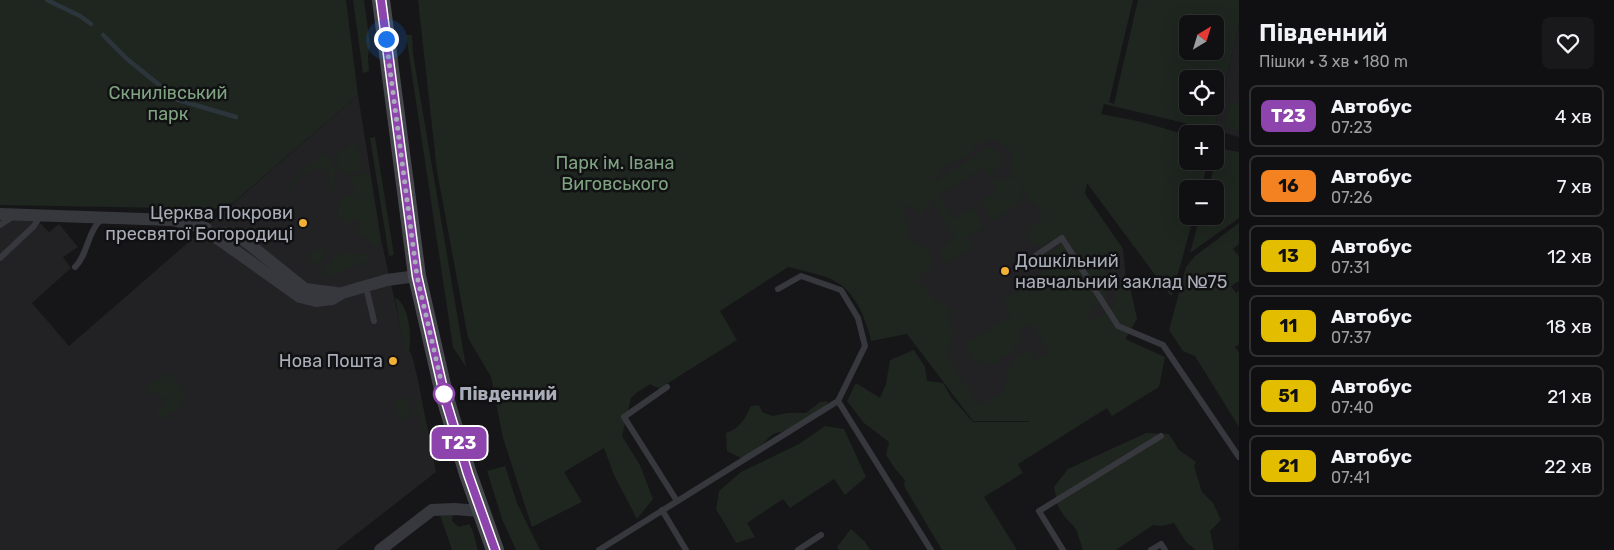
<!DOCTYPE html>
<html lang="uk">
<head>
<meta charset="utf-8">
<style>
	:root { --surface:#101012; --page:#19191b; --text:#f1f3f6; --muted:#9c9d9f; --line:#303032 }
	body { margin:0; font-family:Rubik,sans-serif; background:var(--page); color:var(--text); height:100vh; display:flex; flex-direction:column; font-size:19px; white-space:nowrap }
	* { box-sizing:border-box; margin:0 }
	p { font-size:16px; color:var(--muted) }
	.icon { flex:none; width:28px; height:28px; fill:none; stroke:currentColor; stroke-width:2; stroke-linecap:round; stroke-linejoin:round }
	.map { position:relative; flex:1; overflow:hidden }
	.drawer { display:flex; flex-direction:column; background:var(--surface); width:375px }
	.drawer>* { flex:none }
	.badge { padding:0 10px; border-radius:8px; font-size:18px; line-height:32px }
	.needle { width:32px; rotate:38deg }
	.fabs { position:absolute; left:1179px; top:15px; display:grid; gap:10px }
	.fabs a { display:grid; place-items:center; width:45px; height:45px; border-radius:8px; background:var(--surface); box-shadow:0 5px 20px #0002,0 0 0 1px var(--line); font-size:25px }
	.you { position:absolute; width:25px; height:25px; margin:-12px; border:4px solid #fff; border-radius:50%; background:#1a73e8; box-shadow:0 0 0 8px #1a73e833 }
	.map>.badge { position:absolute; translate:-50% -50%; box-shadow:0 0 0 2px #fff }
	.round { display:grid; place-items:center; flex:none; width:52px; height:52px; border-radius:8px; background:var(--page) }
	.head { display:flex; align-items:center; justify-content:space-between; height:85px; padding:0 20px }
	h1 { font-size:24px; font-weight:600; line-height:38px }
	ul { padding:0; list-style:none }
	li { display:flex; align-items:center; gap:15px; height:62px; margin:0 10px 8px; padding:0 10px; border:2px solid var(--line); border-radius:8px }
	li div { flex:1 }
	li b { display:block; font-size:19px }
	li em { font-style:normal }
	li .badge { min-width:55px; font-weight:700; text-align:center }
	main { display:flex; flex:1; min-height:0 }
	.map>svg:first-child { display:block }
	.built { fill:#222225 }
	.green { fill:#1e261f; fill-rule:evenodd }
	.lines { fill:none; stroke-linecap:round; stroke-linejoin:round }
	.stream { stroke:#2c353c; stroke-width:4.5 }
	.lane { stroke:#37383d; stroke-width:6 }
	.street { stroke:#37383d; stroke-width:12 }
	.secondary { stroke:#45474d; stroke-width:18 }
	.line-casing { stroke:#fff; stroke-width:11 }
	.line { stroke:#8e44ad; stroke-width:8 }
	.walk { stroke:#a8adb8; stroke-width:5; stroke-dasharray:0 9 }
	.poi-dot { fill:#f2b134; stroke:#111113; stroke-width:2 }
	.stop-dot { fill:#fff; stroke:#8e44ad; stroke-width:2.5 }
	.labels { text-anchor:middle; stroke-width:5; stroke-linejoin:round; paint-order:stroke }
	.park-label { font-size:18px; fill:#7fa381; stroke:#111113 }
	.poi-label { font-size:18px; fill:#a8adb8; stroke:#111113; text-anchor:end }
	.stop-label { font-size:18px; font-weight:bold; fill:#a8adb8; stroke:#111113; text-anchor:start }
</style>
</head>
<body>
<main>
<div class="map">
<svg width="1239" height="550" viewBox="0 0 1239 550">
	<rect width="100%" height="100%" fill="#161618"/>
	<g class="built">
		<path d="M1239,23V137L1214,130Z"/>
		<path d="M358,95L381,239L403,338L412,356L417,375L436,472L336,550H0V219L37,220L49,232L59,224L78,247L63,257L71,268L32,303L69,346Z"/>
		<path d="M1000,135L1062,160L1123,249L1126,279L1129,284L1137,319L1105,373L973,421L883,264L903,167Z"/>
	</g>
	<g class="green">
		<path d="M0,0H346L358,95L226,209L0,205Z"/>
		<path d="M353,0H364L370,44L368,56L369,71L363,73Z"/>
		<path d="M418,0H1133L1109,102L1114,104L1138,0H1239V23L1214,130L1104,104L1101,114L1142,122L1187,135L1188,161H1208L1201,189H1188V216H1194L1172,295H1170L1087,183L1085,194L1123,249L1107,269L1105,300L1091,310L1087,320L1099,318L1115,304L1117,290L1126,279L1129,284L1137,319L1125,339L1165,357L1159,387L1112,416L1107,408L1018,464L1023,473L984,497L1017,550H942L904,486L905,480L896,470L886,455L889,442L864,423L847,401L856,383L880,398L886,384L890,360L914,350L925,367L927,381L943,383L951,397L973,422H1028L1030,421H973L907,334L871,341C869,330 865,321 861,311C844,276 823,276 788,267L720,311L737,340L660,388L655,387L650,384L636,393L631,398L622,436L640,465L653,499L637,519L614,475L604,448L564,472L582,502L532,527L503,438L491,377L468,338L437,171ZM1188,24H1215V51H1212L1216,53L1214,60L1210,59L1212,51H1188ZM1188,79H1215V106H1188ZM993,140C1005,143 1009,147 1014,158L1010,170L1018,180C1008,174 1006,177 995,182L991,174C999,168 1003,164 1001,154L991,146L935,181L934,178L947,164L963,159L980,142ZM983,168L998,191L980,202L992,221L1010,210L1023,196L1021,185L1028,198L1041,210V220L1030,228V241L1040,247L1050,240L1058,246L1053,251L1041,255V263L1049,269L1035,277L1030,292L1018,291L1002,301L1011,315L967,343L970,357L982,364L987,361L990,367L1010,353L1023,339L1018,332L1031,324L1049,352L1036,360L1029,349L1017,358L1008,370L1004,391L980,406L957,373L948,354L953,332L949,318L951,311C947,305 943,305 937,302C930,296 927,287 917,281L923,273L931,269L933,262L928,250L909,238L905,217L902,208L911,206L921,214L927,209L932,199L954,237L939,250L947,264L973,248L967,238L985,227L972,207L954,219L939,196Z"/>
		<path d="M406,35H412L413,54L466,367L453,347Z"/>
		<path d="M1230,101L1239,103V131L1224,128Z"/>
		<path d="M375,137L394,255L389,256L370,138Z"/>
		<path d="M352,143L358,146L362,171L342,174L334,158Z"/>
		<path d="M1223,149L1239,152V218L1190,253L1200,216H1215V189H1208L1218,153Z"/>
		<path d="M321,154L329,156C337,169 340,183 328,194L330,174L321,167L306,173L285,195L281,192L290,186L297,176Z"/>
		<path d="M370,173L380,243L377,248L356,231L361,225L353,220L349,225L337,215L338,206L344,197L353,196L356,191L351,184V176Z"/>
		<path d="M1239,223V244L1233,249L1239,256V281L1231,286L1236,293L1239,291V344L1235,347L1239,353V427L1195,356L1183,351L1169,330L1186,267L1195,256Z"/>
		<path d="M313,250H326L327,254L317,266L309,257L310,252Z"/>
		<path d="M339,253L366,254L370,257L365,262L322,279L323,270Z"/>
		<path d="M395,298C409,303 412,338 409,351L405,352Z"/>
		<path d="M171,371C189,399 192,399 163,419L159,418L157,416V412L166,403V400L157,394L147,393L144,389Z"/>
		<path d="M404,397L407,399L410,416L403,421L394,408L396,402Z"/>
		<path d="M419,397L428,430L423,432L414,399Z"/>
		<path d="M828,401L825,412L795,428L773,434L745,460L727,451L726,433C740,428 745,419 751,406L759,405L762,412L773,416L787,413H806L820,402Z"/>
		<path d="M825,426L844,429L866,477L845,495L834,479L790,508L783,499L747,523L755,537L736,543L716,509L719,491L741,472L799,444Z"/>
		<path d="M1146,433L1169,434L1179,450L1196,462L1194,466L1202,492L1213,503L1221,520L1210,531L1214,550H1196L1186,542L1174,523L1162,526L1153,525L1116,550H1083L1076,529L1065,517L1058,506L1054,487L1068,469Z"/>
		<path d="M505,466L517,503L540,550H516L502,519L487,471Z"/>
		<path d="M439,512L453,513L452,521L459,527L469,524C474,530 475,541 478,550H452Z"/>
		<path d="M851,529L865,542L870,550H839L837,547Z"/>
	</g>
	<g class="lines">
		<g class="stream">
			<path d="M47,0L80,16L91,24"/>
			<path d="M103,35L127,59L178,100L236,117"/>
		</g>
		<g class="lane">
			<path d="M0,225L14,216"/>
			<path d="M0,258L34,226L40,216"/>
			<path d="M75,267C88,255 87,231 102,219"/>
			<path d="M1016,269L1062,238L1118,326L1163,345L1239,457"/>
			<path d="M366,287L374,321"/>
			<path d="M667,387L624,417L677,501"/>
			<path d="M838,401L931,550"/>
			<path d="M662,510L686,550"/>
			<path d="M599,550L838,401L865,346L858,318L841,290L801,276L778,289"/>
			<path d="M798,550L821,535"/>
			<path d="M1063,550L1039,511L1161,436"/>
			<path d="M1151,550L1161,544L1165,550"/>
		</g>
		<g class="street">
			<path d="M0,214L172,220L206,228"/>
			<path d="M223,233L244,240L305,289L337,293"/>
			<path d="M217,238L300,297L316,301L332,299L342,293L387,280L417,276"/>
			<path d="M380,550L432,510L454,509L480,511"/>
		</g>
		<path class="secondary" d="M381,0L417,276L445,398L468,474L495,550"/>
	</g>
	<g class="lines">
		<g class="line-casing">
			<path id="line" d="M381,0L417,276L445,398L468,474L495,550"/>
		</g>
		<use href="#line" class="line"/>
		<path class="walk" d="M386,39L417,276L445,398L444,394"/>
	</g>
	<g class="poi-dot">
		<circle cx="303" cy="223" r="5"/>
		<circle cx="1005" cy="271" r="5"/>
		<circle cx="393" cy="361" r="5"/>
	</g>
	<circle class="stop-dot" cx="444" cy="394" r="10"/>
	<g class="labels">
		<g class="park-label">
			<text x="168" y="99">Скнилівський<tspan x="168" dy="21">парк</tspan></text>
			<text x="615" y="169">Парк ім. Івана<tspan x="615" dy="21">Виговського</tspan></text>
		</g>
		<g class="poi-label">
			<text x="293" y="219">Церква Покрови<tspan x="293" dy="21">пресвятої Богородиці</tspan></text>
			<text x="1015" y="267" text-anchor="start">Дошкільний<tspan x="1015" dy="21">навчальний заклад №75</tspan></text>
			<text x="383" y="367">Нова Пошта</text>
		</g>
		<g class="stop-label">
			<text x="459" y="400">Південний</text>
		</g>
	</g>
</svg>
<div class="fabs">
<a><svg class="needle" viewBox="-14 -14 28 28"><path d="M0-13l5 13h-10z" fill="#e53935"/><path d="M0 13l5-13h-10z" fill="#9c9d9f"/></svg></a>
<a><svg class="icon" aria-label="locate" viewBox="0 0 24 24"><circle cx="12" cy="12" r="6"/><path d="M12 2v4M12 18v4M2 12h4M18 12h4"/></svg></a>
<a>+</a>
<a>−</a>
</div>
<div class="you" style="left:386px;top:39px"></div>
<b class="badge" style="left:459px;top:443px;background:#8e44ad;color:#fff">Т23</b>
</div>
<section class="drawer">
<div class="head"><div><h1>Південний</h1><p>Пішки · 3 хв · 180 m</p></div><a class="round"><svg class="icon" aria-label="heart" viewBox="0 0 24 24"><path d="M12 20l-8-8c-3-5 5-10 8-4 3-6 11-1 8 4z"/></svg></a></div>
<ul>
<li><span class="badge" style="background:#8e44ad;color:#fff">Т23</span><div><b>Автобус</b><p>07:23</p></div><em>4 хв</em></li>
<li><span class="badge" style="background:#f58220;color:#111">16</span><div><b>Автобус</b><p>07:26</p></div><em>7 хв</em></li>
<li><span class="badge" style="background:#e3bd00;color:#111">13</span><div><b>Автобус</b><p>07:31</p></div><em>12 хв</em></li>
<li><span class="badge" style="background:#e3bd00;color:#111">11</span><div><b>Автобус</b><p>07:37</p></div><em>18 хв</em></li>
<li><span class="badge" style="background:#e3bd00;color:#111">51</span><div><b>Автобус</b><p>07:40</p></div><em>21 хв</em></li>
<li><span class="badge" style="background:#e3bd00;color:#111">21</span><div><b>Автобус</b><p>07:41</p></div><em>22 хв</em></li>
</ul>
</section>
</main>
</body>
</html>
